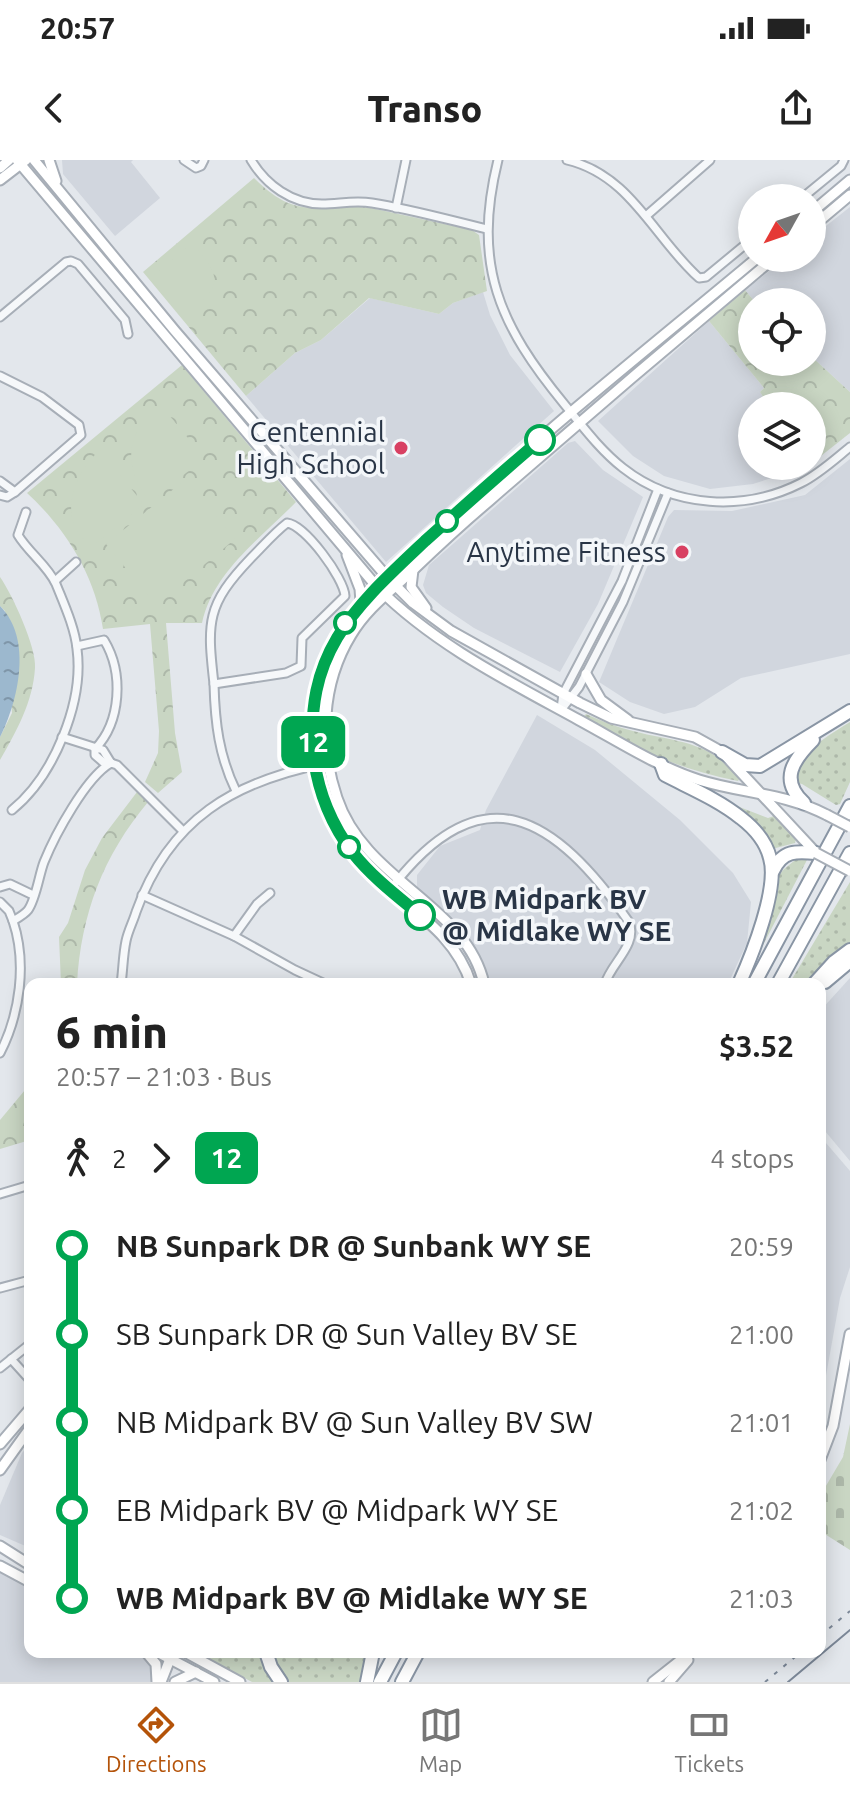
<!DOCTYPE html>
<html lang="en">
<head>
<meta charset="utf-8">
<style>
	:root { --surface:#fff; --page:#f2f2f2; --text:#222; --muted:#767676; --line:#e0e0e0; --accent:#b45309 }
	body { margin:0; font-family:Ubuntu,sans-serif; background:var(--page); color:var(--text); height:100vh; display:flex; flex-direction:column; font-size:30px; white-space:nowrap }
	* { box-sizing:border-box; margin:0 }
	p { font-size:26px; color:var(--muted) }
	.icon { flex:none; width:44px; height:44px; fill:none; stroke:currentColor; stroke-width:2; stroke-linecap:round; stroke-linejoin:round }
	.map { position:relative; flex:1; overflow:hidden }
	.panel { position:absolute; left:24px; top:818px; width:802px; height:680px; display:flex; flex-direction:column; background:var(--surface); border-radius:16px; box-shadow:0 4px 20px #0003 }
	.panel>* { flex:none }
	.badge { padding:0 16px; border-radius:12px; font-size:28px; line-height:52px }
	.needle { width:52px; rotate:230deg }
	.tools { position:absolute; left:738px; top:24px; display:grid; gap:16px }
	.tools a { display:grid; place-items:center; width:88px; height:88px; border-radius:50%; background:var(--surface); box-shadow:0 4px 20px #0003; font-size:40px }
	.map>.badge { position:absolute; translate:-50% -50%; box-shadow:0 0 0 4px #fff }
	.legs { display:flex; align-items:center; gap:12px; height:88px; padding:0 32px; font-size:26px }
	.legs p { margin-inline-start:auto }
	.overview { display:flex; align-items:center; justify-content:space-between; height:136px; padding:0 32px }
	h1 { font-size:44px; font-weight:800; line-height:60px }
	ul { padding:0 32px; list-style:none }
	li { display:flex; align-items:center; gap:28px; height:88px; font-size:30px }
	li i { display:grid; place-items:center; width:12px; height:100%; margin:0 10px; background:currentColor }
	li i::after { content:''; width:20px; height:20px; margin:-10px; border:6px solid; border-radius:50%; background:var(--surface) }
	li p { margin-inline-start:auto }
	li:first-child i { background:linear-gradient(#0000 50%,currentColor 0) }
	li:last-child i { background:linear-gradient(currentColor 50%,#0000 0) }
	.status { display:flex; justify-content:space-between; align-items:center; height:56px; padding:0 40px; background:var(--surface); direction:ltr }
	.status svg { height:22px; fill:currentColor }
	header { display:flex; justify-content:space-between; align-items:center; height:104px; padding:0 32px; background:var(--surface); font-size:36px; font-weight:800 }
	.tabs { display:flex; justify-content:space-around; align-items:center; height:112px; border-top:2px solid var(--line); background:var(--surface); font-size:22px; color:var(--muted) }
	.tabs a { display:grid; justify-items:center; gap:4px }
	.tabs .on { color:var(--accent) }
	.map>svg:first-child { display:block }
	.built { fill:#d1d6de }
	.grass { fill:url(#grass-dots) }
	.forest { fill:url(#forest-crowns) }
	.cemetery { fill:url(#cemetery-stones) }
	.garden { fill:#c9d6c3 }
	.water { fill:url(#water-ripples) }
	.lines { fill:none; stroke-linecap:round; stroke-linejoin:round }
	.street-casing { stroke:#a7aeb7; stroke-width:11 }
	.secondary-casing { stroke:#a7aeb7; stroke-width:13 }
	.highway-casing { stroke:#8995a4; stroke-width:16 }
	.street { stroke:#f6f8fa; stroke-width:7 }
	.secondary { stroke:#fff; stroke-width:9 }
	.highway { stroke:#fff; stroke-width:12 }
	.tram { stroke:#7b8797; stroke-width:2 }
	.rail { stroke:#7b8797; stroke-width:2; stroke-dasharray:4 8; stroke-linecap:butt }
	.secondary-bridge-casing { stroke:#a7aeb7; stroke-width:13; stroke-linecap:butt }
	.secondary-bridge { stroke:#fff; stroke-width:9 }
	.line-1-casing { stroke:#fff; stroke-width:18 }
	.line-1 { stroke:#00a651; stroke-width:12 }
	.stop-1-dot { fill:#fff; stroke:#00a651; stroke-width:4 }
	.poi-dot { fill:#d84062; stroke:#f3f6f9; stroke-width:3 }
	.labels { text-anchor:middle; stroke-width:7; stroke-linejoin:round; paint-order:stroke }
	.poi-label { font-size:28px; fill:#293546; stroke:#f3f6f9; text-anchor:end }
	.stop-label { font-size:28px; font-weight:bold; fill:#293546; stroke:#f3f6f9; text-anchor:start }
</style>
</head>
<body>
<div class="status"><b>20:57</b><svg viewBox="0 0 49 12"><path d="M0 12V9h3v3zM5 12V6h3v6zM10 12V3h3v9zM15 12V0h3v12zM26 1h20v11H26zM47 4h2v5h-2z"/></svg></div>
<header><svg class="icon" aria-label="back" viewBox="0 0 24 24"><path d="M15 5l-7 7 7 7"/></svg>Transo<svg class="icon" aria-label="share" viewBox="0 0 24 24"><path d="M12 15V3M7 8l5-5 5 5M5 13v7h14v-7"/></svg></header>
<div class="map">
<svg width="850" height="1522" viewBox="0 0 850 1522">
	<defs>
		<pattern id="grass-dots" width="8" height="8" patternUnits="userSpaceOnUse" patternTransform="scale(2)"><rect width="8" height="8" fill="#c9d6c3"/><path d="M2 2h.1M6 6h.1" fill="none" stroke="#adb8a9" stroke-width="1.8" stroke-linecap="round"/></pattern>
		<pattern id="forest-crowns" width="20" height="18" patternUnits="userSpaceOnUse" patternTransform="scale(2)"><rect width="20" height="18" fill="#c9d6c3"/><path d="M2 6a3 3 0 1 1 6 0M12 15a3 3 0 1 1 6 0" fill="none" stroke="#adb8a9"/></pattern>
		<pattern id="cemetery-stones" width="16" height="16" patternUnits="userSpaceOnUse" patternTransform="scale(2)"><rect width="16" height="16" fill="#c9d6c3"/><path d="M2 7V4a2 2 0 0 1 4 0v3zM10 15v-3a2 2 0 0 1 4 0v3z" fill="#adb8a9"/></pattern>
		<pattern id="water-ripples" width="26" height="14" patternUnits="userSpaceOnUse" patternTransform="scale(2)"><rect width="26" height="14" fill="#9cb8ce"/><path d="M2 4q2-2 4 0t4 0M15 11q2-2 4 0t4 0" fill="none" stroke="#7f96a9"/></pattern>
	</defs>
	<rect width="100%" height="100%" fill="#e3e7ec"/>
	<g class="built">
		<path d="M62,0H133L131,2L160,38L115,76L63,14Z"/>
		<path d="M850,47V232L812,197V142H755L745,130L786,98H812V77Z"/>
		<path d="M483,132L490,155L510,195L554,251L386,402L246,236L295,193L321,180L370,138L439,154L453,143Z"/>
		<path d="M709,161L764,228L760,232L769,246H752V306L806,307L753,324L710,329L664,316L633,296L598,261Z"/>
		<path d="M575,281L603,310L643,337L598,444L560,512L474,468L443,447L426,433L423,425L429,405L568,283Z"/>
		<path d="M850,299V494L741,518L695,547L664,554L630,542L599,522L668,357L674,350L732,351L805,335Z"/>
		<path d="M537,555L595,590L680,660L733,713L751,742L747,783L728,824H489L465,769L417,731V715L440,686L480,670L486,650Z"/>
		<path d="M850,818V1001L820,965V851Z"/>
		<path d="M820,976L850,1011V1107L840,1138L820,1249Z"/>
		<path d="M30,1283V1388L0,1375V1345L22,1293Z"/>
		<path d="M0,1409L30,1425V1492H141L153,1508L155,1522H0Z"/>
	</g>
	<g class="grass">
		<path d="M586,554C601,561 617,567 633,571C678,583 706,579 740,618L738,621C682,610 631,589 583,557Z"/>
		<path d="M850,562V622L840,644L836,645L802,624L797,623C795,593 828,576 850,562Z"/>
		<path d="M737,646L768,658L774,656L796,679L795,683L772,689Z"/>
		<path d="M800,696L808,698L762,787L778,717L783,710Z"/>
		<path d="M850,722V782L826,801L805,824H789Z"/>
		<path d="M196,1492H263L277,1522H252Z"/>
		<path d="M271,1492H369L362,1522H287L279,1513Z"/>
	</g>
	<g class="forest">
		<path d="M254,18C300,64 318,41 371,48L472,70L479,75L487,131L453,143L439,154L369,138L321,180L295,193L246,236L143,112Z"/>
		<path d="M745,130L755,142H752V202H812V197L850,232V273L812,303V246H769L760,232L764,228L709,161Z"/>
		<path d="M182,205L296,342C261,378 213,412 202,463H166L175,573L182,612L158,633L145,622L158,593L159,571L150,464L103,469C95,415 66,369 27,333Z"/>
		<path d="M0,417C12,434 37,488 35,508C33,542 16,572 0,600V577L12,553L5,451L0,446Z"/>
		<path d="M137,632L148,642C103,696 81,754 77,824H61L59,777L68,763L85,710L102,678Z"/>
		<path d="M30,924V980L0,989V960Z"/>
	</g>
	<path class="cemetery" d="M850,1264V1390L820,1371V1336L843,1297Z"/>
	<g class="garden">
		<path d="M192,83C226,121 220,127 183,158L153,123V116Z"/>
		<path d="M160,244L202,295L201,301L150,342C122,306 125,274 160,244Z"/>
		<path d="M100,290L142,342L141,347L93,386C54,364 74,312 100,290Z"/>
		<path d="M186,319L235,379L156,445L106,384Z"/>
	</g>
	<path class="water" d="M0,446C33,479 18,541 0,577Z"/>
	<g class="lines">
		<g class="street-casing">
			<g id="street">
				<path d="M184,0L196,8L201,6L204,0"/>
				<path d="M251,0C266,25 292,44 322,44C339,44 354,40 372,43C410,49 449,60 487,69"/>
				<path d="M498,0C472,105 499,165 565,245C583,267 601,291 623,308C674,348 744,352 801,323C819,314 834,300 850,287"/>
				<path d="M567,0C631,15 654,78 699,118L706,117L752,79"/>
				<path d="M802,38L841,6L844,0"/>
				<path d="M396,48L406,0"/>
				<path d="M646,56L710,0"/>
				<path d="M0,157L66,102L71,101L78,104L125,160L128,174"/>
				<path d="M0,216L42,237L79,265L81,275L15,332L0,321"/>
				<path d="M0,335L7,337L15,332"/>
				<path d="M287,363C305,365 344,418 345,436L302,478L301,506L286,513L214,524C207,462 206,445 251,398C263,386 274,373 287,363Z"/>
				<path d="M55,421L76,402"/>
				<path d="M77,486L104,480C124,513 121,562 95,589"/>
				<path d="M214,524C215,563 219,596 236,631"/>
				<path d="M561,549L563,534L622,421L658,329"/>
				<path d="M561,550L579,527L623,442L668,333"/>
				<path d="M62,577L103,590L111,603"/>
				<path d="M95,589V595L103,602L111,603"/>
				<path d="M12,650C54,616 84,542 77,489C75,468 64,444 56,424C48,406 28,392 18,375L26,352"/>
				<path d="M0,727L10,724L33,735"/>
				<path d="M390,730C483,608 555,657 629,762C638,785 611,803 605,824"/>
				<path d="M142,735L234,776L295,810L325,824"/>
				<path d="M0,742L9,751L13,761"/>
				<path d="M234,776L257,744L270,733"/>
				<path d="M121,824C123,810 123,795 126,781C128,771 133,762 136,752C169,659 234,621 327,603"/>
				<path d="M0,893C20,854 27,803 13,761C18,758 25,754 28,750C36,739 39,715 44,702C55,675 86,617 111,603L117,605L183,671"/>
				<path d="M0,1034L30,1025"/>
				<path d="M0,1128L30,1120"/>
				<path d="M11,1199L30,1220"/>
				<path d="M0,1208L30,1184"/>
			</g>
		</g>
		<g class="secondary-casing">
			<g id="secondary">
				<path d="M17,0L377,427C435,485 508,521 579,560C618,581 656,606 699,620C744,634 782,632 827,655"/>
				<path d="M34,0L175,171L387,417L413,443L451,471L580,543L611,558L695,577L722,592L816,693"/>
				<path d="M49,0L56,21"/>
				<path d="M0,8L9,0"/>
				<path d="M0,20L26,0"/>
				<path d="M812,52L850,20"/>
				<path d="M812,67L850,35"/>
				<path d="M347,395L360,429L361,442"/>
				<path d="M413,410L411,427L426,448"/>
				<path d="M586,514L601,540L628,560"/>
				<path d="M471,824C455,772 408,749 372,714C350,692 334,666 324,638C304,585 311,523 339,474C361,434 401,404 434,373C537,277 648,189 757,98"/>
				<path d="M484,824C467,745 365,722 337,638C319,585 321,524 351,475C367,448 391,431 413,410C438,386 463,363 489,341C583,259 678,178 774,98"/>
				<path d="M0,1284L30,1249"/>
				<path d="M820,1300L833,1266L850,1174"/>
				<path d="M0,1310L30,1268"/>
				<path d="M0,1386L30,1405"/>
				<path d="M0,1406L30,1422"/>
				<path d="M146,1492L156,1504L157,1522"/>
				<path d="M157,1492L214,1522"/>
				<path d="M185,1492L240,1522"/>
				<path d="M161,1522L170,1499L177,1492"/>
				<path d="M175,1522L196,1512"/>
				<path d="M653,1522L691,1492"/>
				<path d="M669,1522L688,1500"/>
			</g>
		</g>
		<g class="highway-casing">
			<g id="highway">
				<path d="M722,592L745,605L760,606L850,551"/>
				<path d="M661,604L665,615C690,628 719,640 741,658C754,668 766,682 770,698C779,728 752,795 739,824"/>
				<path d="M804,643C779,620 793,600 813,580"/>
				<path d="M773,711C782,690 797,691 816,693"/>
				<path d="M825,822L850,801"/>
				<path d="M754,824L850,646"/>
				<path d="M778,824L850,693"/>
				<path d="M814,824L834,802L850,790"/>
				<path d="M266,1492L271,1507L281,1522"/>
				<path d="M367,1522L373,1492"/>
				<path d="M380,1522L396,1492"/>
				<path d="M402,1522L418,1492"/>
			</g>
		</g>
		<use href="#street" class="street"/>
		<use href="#secondary" class="secondary"/>
		<use href="#highway" class="highway"/>
		<path class="tram" d="M788,1522L850,1470"/>
		<g class="rail">
			<path d="M820,1476L850,1451"/>
			<path d="M765,1522L801,1492"/>
		</g>
		<g class="secondary-bridge-casing">
			<g id="secondary-bridge">
				<path d="M827,655L850,667"/>
				<path d="M816,693L850,711"/>
			</g>
		</g>
		<use href="#secondary-bridge" class="secondary-bridge"/>
	</g>
	<g class="lines">
		<g class="line-1-casing">
			<path id="line-1" d="M420,755C397,736 372,717 353,693C332,666 318,632 314,598C303,492 355,447 425,381C463,347 501,313 540,280"/>
		</g>
		<use href="#line-1" class="line-1"/>
	</g>
	<g class="stop-1-dot">
		<circle cx="540" cy="280" r="14"/>
		<circle cx="447" cy="361" r="10"/>
		<circle cx="345" cy="463" r="10"/>
		<circle cx="349" cy="687" r="10"/>
		<circle cx="420" cy="755" r="14"/>
	</g>
	<g class="poi-dot">
		<circle cx="401" cy="288" r="8"/>
		<circle cx="682" cy="392" r="8"/>
	</g>
	<g class="labels">
		<g class="poi-label">
			<text x="385" y="282">Centennial<tspan x="385" dy="32">High School</tspan></text>
			<text x="666" y="402">Anytime Fitness</text>
		</g>
		<g class="stop-label">
			<text x="442" y="749">WB Midpark BV<tspan x="442" dy="32">@ Midlake WY SE</tspan></text>
		</g>
	</g>
</svg>
<div class="tools">
<a><svg class="needle" viewBox="-14 -14 28 28"><path d="M0-13l5 13h-10z" fill="#e53935"/><path d="M0 13l5-13h-10z" fill="#767676"/></svg></a>
<a><svg class="icon" aria-label="locate" viewBox="0 0 24 24"><circle cx="12" cy="12" r="6"/><path d="M12 2v4M12 18v4M2 12h4M18 12h4"/></svg></a>
<a><svg class="icon" aria-label="layers" viewBox="0 0 24 24"><path d="M12 4l9 5-9 5-9-5zM3 14l9 5 9-5"/></svg></a>
</div>
<b class="badge" style="left:313px;top:582px;background:#00a651;color:#fff">12</b>
<section class="panel">
<div class="overview"><div><h1>6 min</h1><p>20:57 – 21:03 · Bus</p></div><b>$3.52</b></div>
<div class="legs"><svg class="icon" aria-label="walk" viewBox="0 0 24 24"><circle cx="13" cy="4" r="2"/><path d="M13 8l-2 6 4 7M11 14l-3 7M7 12l3-4h3l4 4"/></svg>2<svg class="icon" aria-label="forward" viewBox="0 0 24 24"><path d="M9 5l7 7-7 7"/></svg><b class="badge" style="background:#00a651;color:#fff">12</b><p>4 stops</p></div>
<ul>
<li><i style="color:#00a651"></i><b>NB Sunpark DR @ Sunbank WY SE</b><p>20:59</p></li>
<li><i style="color:#00a651"></i><span>SB Sunpark DR @ Sun Valley BV SE</span><p>21:00</p></li>
<li><i style="color:#00a651"></i><span>NB Midpark BV @ Sun Valley BV SW</span><p>21:01</p></li>
<li><i style="color:#00a651"></i><span>EB Midpark BV @ Midpark WY SE</span><p>21:02</p></li>
<li><i style="color:#00a651"></i><b>WB Midpark BV @ Midlake WY SE</b><p>21:03</p></li>
</ul>
</section>
</div>
<nav class="tabs">
<a class="on"><svg class="icon" aria-label="directions" viewBox="0 0 24 24"><path d="M12 3l9 9-9 9-9-9zM9 14v-3h6M13 9l2 2-2 2"/></svg>Directions</a>
<a><svg class="icon" aria-label="map" viewBox="0 0 24 24"><path d="M3 6l6-2 6 2 6-2v14l-6 2-6-2-6 2zM9 4v14M15 6v14"/></svg>Map</a>
<a><svg class="icon" aria-label="tickets" viewBox="0 0 24 24"><path d="M3 7h18v10H3zM15 7v10"/></svg>Tickets</a>
</nav>
</body>
</html>
